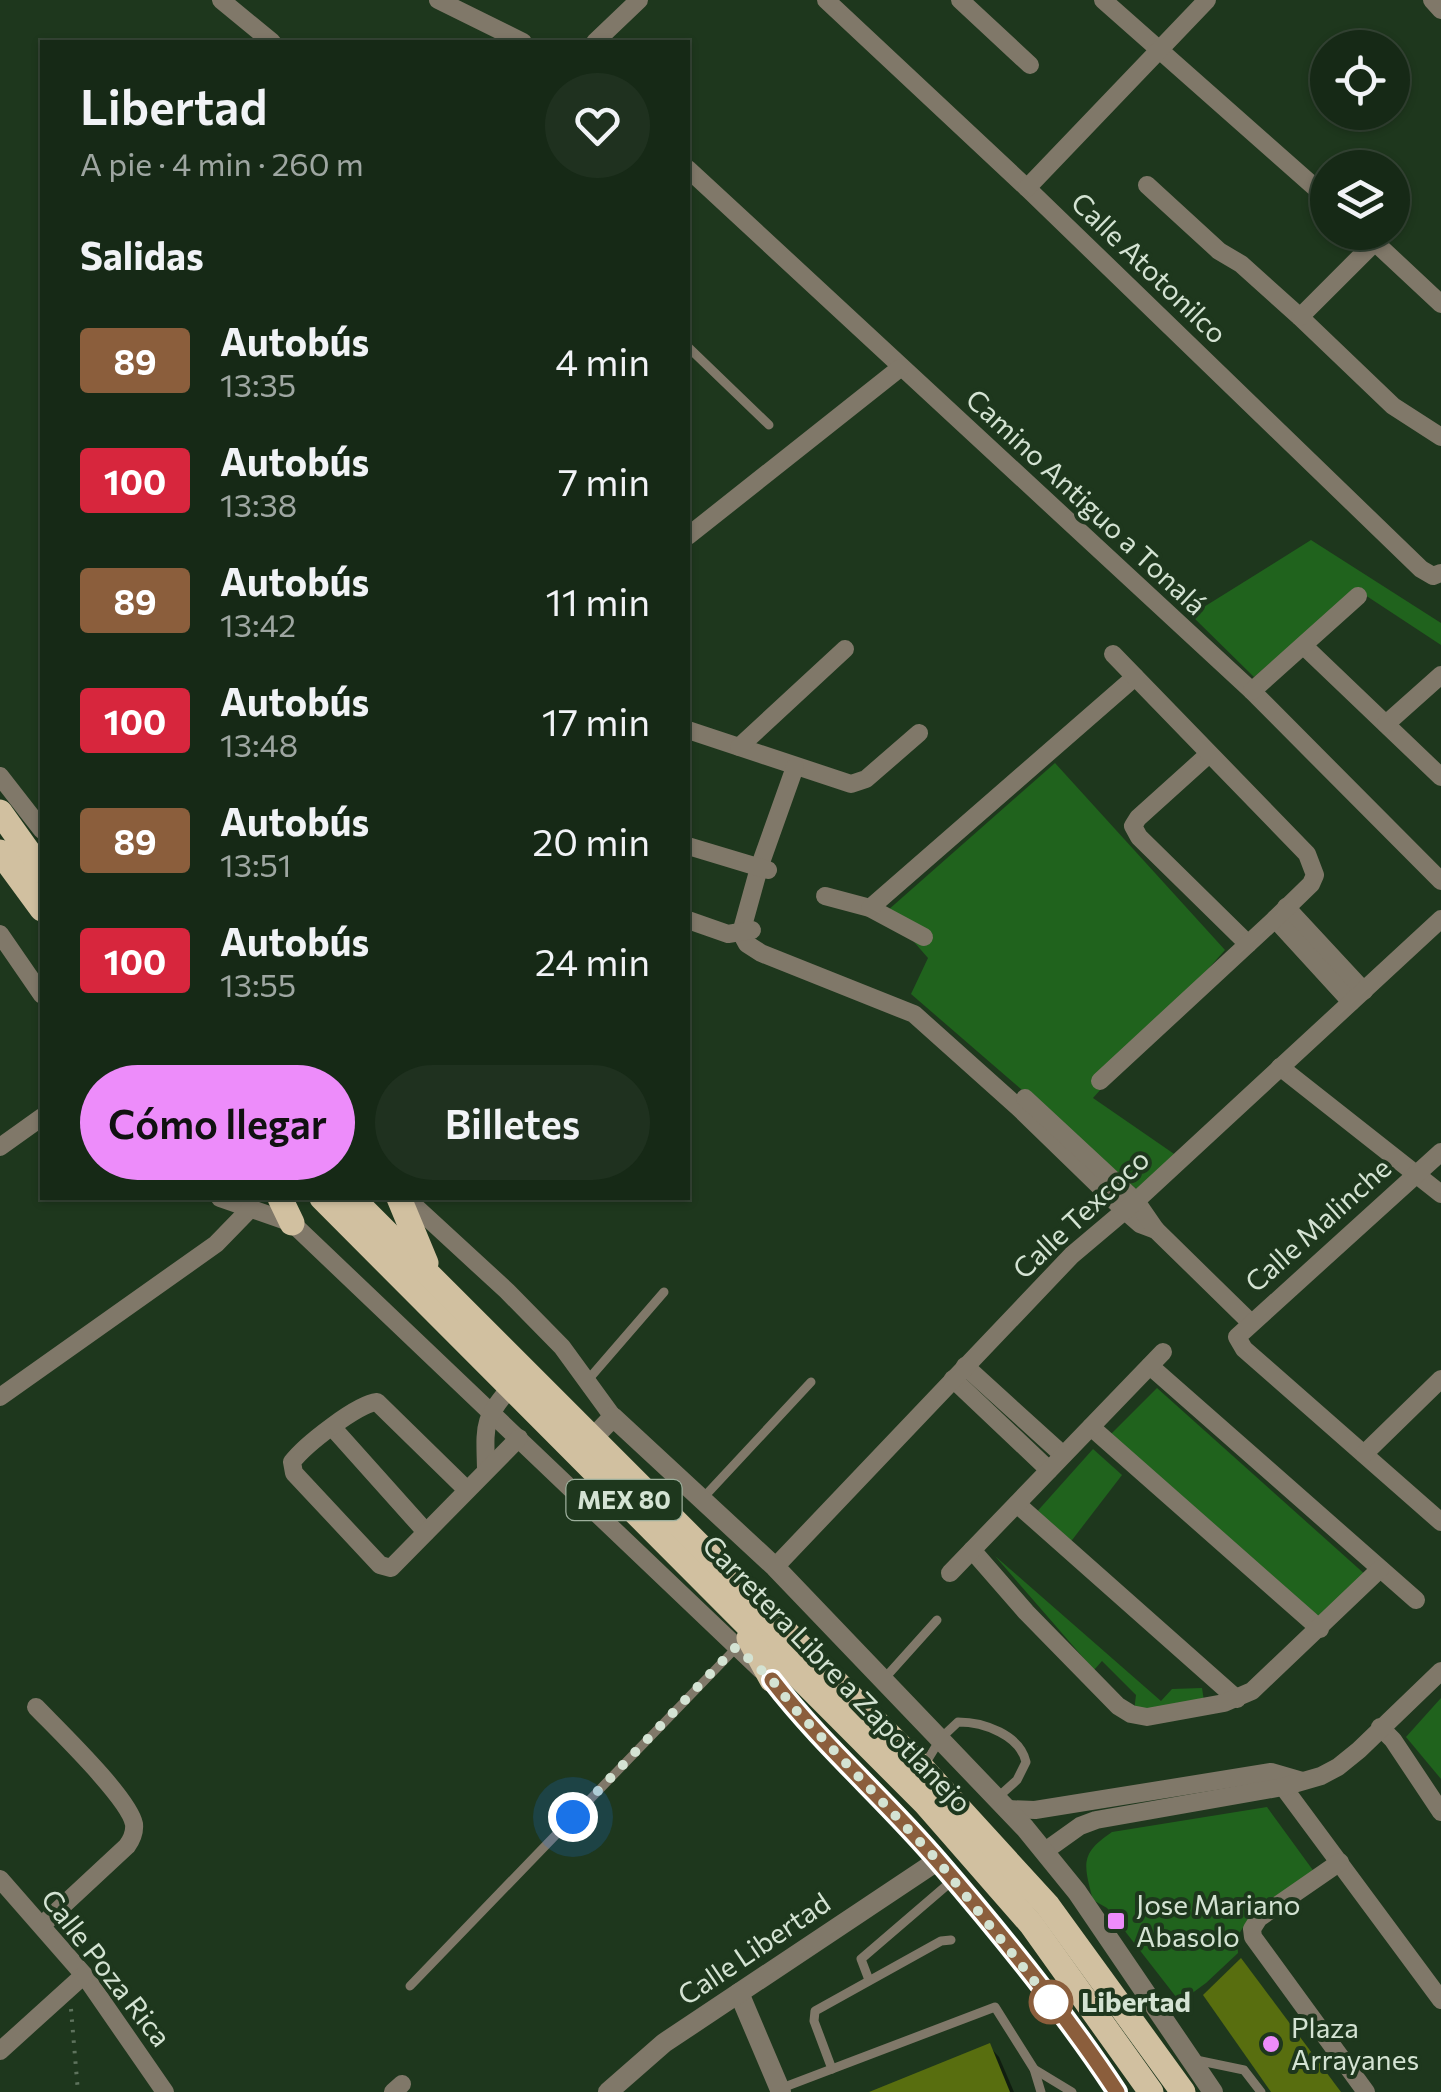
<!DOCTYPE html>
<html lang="es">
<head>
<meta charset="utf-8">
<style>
	:root { --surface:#162916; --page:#1f311f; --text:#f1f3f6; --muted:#9ea6a1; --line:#354535; --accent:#ed8cfa }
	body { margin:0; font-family:Commissioner,sans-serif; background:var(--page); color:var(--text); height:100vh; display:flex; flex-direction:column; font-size:38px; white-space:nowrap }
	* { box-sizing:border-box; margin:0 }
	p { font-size:32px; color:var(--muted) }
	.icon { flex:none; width:55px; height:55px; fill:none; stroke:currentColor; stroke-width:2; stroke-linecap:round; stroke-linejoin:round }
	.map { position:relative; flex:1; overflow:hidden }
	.side { position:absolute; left:40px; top:40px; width:650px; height:1160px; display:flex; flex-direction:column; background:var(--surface); border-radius:0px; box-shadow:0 2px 8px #0004,0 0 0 2px var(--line) }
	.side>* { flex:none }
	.badge { padding:0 20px; border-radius:8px; font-size:35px; line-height:65px }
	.tools { position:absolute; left:1310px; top:30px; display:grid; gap:20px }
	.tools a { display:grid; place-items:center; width:100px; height:100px; border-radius:50%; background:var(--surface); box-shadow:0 2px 8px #0004,0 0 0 2px var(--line); font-size:50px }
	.you { position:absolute; width:50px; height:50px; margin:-25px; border:8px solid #fff; border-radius:50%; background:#1a73e8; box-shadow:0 0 0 15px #1a73e833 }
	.map>.badge { position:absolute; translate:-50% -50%; box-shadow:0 0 0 5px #fff }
	h2 { padding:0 40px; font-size:38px; line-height:90px }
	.round { display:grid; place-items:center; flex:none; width:105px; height:105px; border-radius:52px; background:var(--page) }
	.summary { display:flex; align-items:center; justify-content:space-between; height:170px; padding:0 40px }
	h1 { font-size:48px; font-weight:600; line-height:75px }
	.action { display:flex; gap:20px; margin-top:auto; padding:20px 40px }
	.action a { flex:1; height:115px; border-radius:60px; background:var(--accent); color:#111; font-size:40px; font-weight:600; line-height:115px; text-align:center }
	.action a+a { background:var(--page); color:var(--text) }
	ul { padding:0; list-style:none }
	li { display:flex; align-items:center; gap:30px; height:120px; padding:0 40px }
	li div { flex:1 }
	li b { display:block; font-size:38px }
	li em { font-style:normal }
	li .badge { min-width:110px; font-weight:700; text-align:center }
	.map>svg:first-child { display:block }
	.green { fill:#20631d }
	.shadow { fill:#0007 }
	.building { fill:#586e0f }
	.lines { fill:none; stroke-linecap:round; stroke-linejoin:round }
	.path { stroke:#5e735d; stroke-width:4; stroke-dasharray:2.5 8; stroke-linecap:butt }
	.service { stroke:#807869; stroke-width:9 }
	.minor { stroke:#807869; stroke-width:18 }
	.tertiary { stroke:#807869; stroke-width:20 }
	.primary { stroke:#d1c0a0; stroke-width:25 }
	.line-casing { stroke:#fff; stroke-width:22 }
	.line { stroke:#8b5e3c; stroke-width:15 }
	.walk { stroke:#d4e3d3; stroke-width:10; stroke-dasharray:0 18 }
	.poi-dot { fill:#ed8cfa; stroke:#1e371d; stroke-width:4 }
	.stop-dot { fill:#fff; stroke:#8b5e3c; stroke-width:5 }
	.labels { text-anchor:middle; stroke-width:8; stroke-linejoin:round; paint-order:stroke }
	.shield { fill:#1e371d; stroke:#9daf9c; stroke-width:2.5 }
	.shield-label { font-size:25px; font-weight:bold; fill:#d4e3d3 }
	.street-label { font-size:28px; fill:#d4e3d3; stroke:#1e371d }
	.poi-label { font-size:28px; fill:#d4e3d3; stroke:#1e371d; text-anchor:start }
	.stop-label { font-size:28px; font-weight:bold; fill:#d4e3d3; stroke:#1e371d; text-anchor:start }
</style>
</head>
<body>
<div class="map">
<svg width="1441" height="2092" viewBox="0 0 1441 2092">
	<rect width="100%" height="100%" fill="#1e371d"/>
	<g class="green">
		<path d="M1311,540L1441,623V645L1362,593L1349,595L1254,677L1191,615Z"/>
		<path d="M1055,763L1225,950L1093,1098L1180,1158L1140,1192L911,994L928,958L887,911Z"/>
		<path d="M1157,1388L1368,1577L1319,1624L1111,1434Z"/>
		<path d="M1093,1449L1122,1475L1069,1544L1034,1515Z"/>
		<path d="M995,1556L1161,1701L1172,1689L1202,1688L1204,1701L1134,1711L1136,1695L1102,1661L1094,1670Z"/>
		<path d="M1441,1698V1779L1406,1737Z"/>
		<path d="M1267,1807L1315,1873L1247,1921L1237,1937L1238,1953L1206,1983L1180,2002L1107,1908L1093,1900C1084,1865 1079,1854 1112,1832Z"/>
	</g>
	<path class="shadow" d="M989,2046L999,2057L1014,2092H875Z"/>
	<g class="building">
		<path d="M1241,1958L1341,2092H1271L1203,1995Z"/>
		<path d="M990,2043L1010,2092H869Z"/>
	</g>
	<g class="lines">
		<path class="path" d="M71,2009L78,2092"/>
		<g class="service">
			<path d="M688,347L769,425"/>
			<path d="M587,1381L664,1292"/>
			<path d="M703,1498L811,1382"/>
			<path d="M884,1679L937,1620"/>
			<path d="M925,1764L941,1738L958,1722C984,1722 1020,1735 1026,1762L1017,1780L997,1798"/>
			<path d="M869,1980L861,1959L953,1880"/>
			<path d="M410,1986L737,1647"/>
			<path d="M1196,2060L1244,2070L1261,2092"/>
			<path d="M832,2069L814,2021L815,2011L941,1941L951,1940"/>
			<path d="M1034,2069L1072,2092"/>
			<path d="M782,2088L995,2007L1034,2069L1041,2092"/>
		</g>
		<g class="minor">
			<path d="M221,0L272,42"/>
			<path d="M438,0L523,42"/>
			<path d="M826,0L1027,188L1421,569L1433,576L1441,573"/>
			<path d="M960,0L1030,65"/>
			<path d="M1103,0L1328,199"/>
			<path d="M1432,0L1441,10"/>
			<path d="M595,42L639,0"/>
			<path d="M688,169L1252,691L1441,881"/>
			<path d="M1147,185L1219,251L1241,264L1300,317L1393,406L1441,437"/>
			<path d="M1027,188L1207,0"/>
			<path d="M1364,232L1441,304"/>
			<path d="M1300,317L1375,242"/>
			<path d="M688,536L900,368"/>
			<path d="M1305,647L1441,777"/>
			<path d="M1252,691L1358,596"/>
			<path d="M1386,724L1441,675"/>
			<path d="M688,730L851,784L866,779L919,733"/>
			<path d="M739,747L845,649"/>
			<path d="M1209,754L1138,818L1133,826L1139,837L1248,944"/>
			<path d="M795,767L759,868L741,933L747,944L761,953L914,1014L1019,1108L1124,1210L1140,1224L1156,1230"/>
			<path d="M0,776L42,830"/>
			<path d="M688,846L768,870"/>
			<path d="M825,896L870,908L924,937"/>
			<path d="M1286,907L1364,991"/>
			<path d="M870,908L1135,677"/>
			<path d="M1275,919L1351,1002"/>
			<path d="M688,920L728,934L752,930"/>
			<path d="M0,934L42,995"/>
			<path d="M1280,1067L1441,1194"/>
			<path d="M1100,1081L1275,919L1311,884L1315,875L1307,854L1113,654"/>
			<path d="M1025,1098L1136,1201L1156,1230L1250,1322"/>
			<path d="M0,1147L42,1117"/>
			<path d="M1441,1152L1237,1337L1244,1349L1441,1522"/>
			<path d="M220,1198L292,1223L761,1670"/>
			<path d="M406,1198L507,1291L562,1347L613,1417"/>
			<path d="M965,1366L1063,1455"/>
			<path d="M1150,1366L1416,1600"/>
			<path d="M953,1379L1049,1470"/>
			<path d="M0,1397L216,1244L250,1209"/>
			<path d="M1091,1427L1320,1629"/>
			<path d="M333,1428L426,1532"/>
			<path d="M1364,1454L1441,1379"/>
			<path d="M486,1469C485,1426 482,1419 512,1386"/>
			<path d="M467,1490L377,1402C357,1404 305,1445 292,1462L294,1473L380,1565L391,1568L519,1438"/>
			<path d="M1017,1504L1237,1699"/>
			<path d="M972,1550L1026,1612L1118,1706L1131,1714L1147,1717L1224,1703L1252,1691L1380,1569"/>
			<path d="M775,1567L1072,1255L1136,1201L1441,919"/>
			<path d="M950,1573L1163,1352"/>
			<path d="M36,1707C57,1729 129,1798 134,1824C135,1833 132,1839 127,1846L42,1925"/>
			<path d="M1380,1727L1393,1740L1441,1812"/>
			<path d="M1278,1780L1441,2000"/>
			<path d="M1007,1809L1035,1810L1271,1772L1302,1781"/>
			<path d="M1045,1851L1080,1826L1096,1820L1283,1787L1321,1776L1338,1767L1359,1750L1441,1671"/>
			<path d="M1340,1862L1259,1918L1252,1929L1253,1937L1366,2092"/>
			<path d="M0,1879L84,1975L165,2092"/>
			<path d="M0,2051L84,1975"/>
			<path d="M393,2092L402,2084"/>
		</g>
		<g class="tertiary">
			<path d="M592,1439L613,1417L775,1567L1025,1828L1077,1892L1213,2092"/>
			<path d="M772,1680C822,1745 884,1799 938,1861C1001,1935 1064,2011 1117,2092"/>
			<path d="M739,1993L781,2092"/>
			<path d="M608,2092L664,2043L937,1861"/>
		</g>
		<g class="primary">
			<path d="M0,812L42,871"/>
			<path d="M0,852L42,909"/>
			<path d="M280,1198L292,1223"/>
			<path d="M322,1198L926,1804L1031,1924L1151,2092"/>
			<path d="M352,1198L922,1768L1048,1906L1183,2092"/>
			<path d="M399,1198L426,1263"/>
			<path d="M749,1638L772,1680"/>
		</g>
	</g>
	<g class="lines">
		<g class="line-casing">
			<path id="line" d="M772,1680C822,1745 885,1799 938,1861C1001,1934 1064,2011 1117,2092"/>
		</g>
		<use href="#line" class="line"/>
		<path class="walk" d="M573,1817L736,1647L772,1680L794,1708L938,1861L1059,2012L1051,2002"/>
	</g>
	<g class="poi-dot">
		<rect x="1106" y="1911" width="20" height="20" rx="5"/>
		<circle cx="1271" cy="2044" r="10"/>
	</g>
	<circle class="stop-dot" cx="1051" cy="2002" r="20"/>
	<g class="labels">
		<rect class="shield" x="566.5" y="1480" width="115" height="40" rx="8"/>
		<g class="shield-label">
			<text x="624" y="1509">MEX 80</text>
		</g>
		<g class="street-label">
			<text transform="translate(1149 268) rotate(44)" y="10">Calle Atotonilco</text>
			<text transform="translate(1086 502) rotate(43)" y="10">Camino Antiguo a Tonalá</text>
			<text transform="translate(1081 1214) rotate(-43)" y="10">Calle Texcoco</text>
			<text transform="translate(1318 1225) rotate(-42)" y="10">Calle Malinche</text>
			<text transform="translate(837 1674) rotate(46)" y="10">Carretera Libre a Zapotlanejo</text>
			<text transform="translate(754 1949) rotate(-34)" y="10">Calle Libertad</text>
			<text transform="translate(106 1968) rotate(52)" y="10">Calle Poza Rica</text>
		</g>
		<g class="poi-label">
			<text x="1136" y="1915">Jose Mariano<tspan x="1136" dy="32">Abasolo</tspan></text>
			<text x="1291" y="2038">Plaza<tspan x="1291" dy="32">Arrayanes</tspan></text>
		</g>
		<g class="stop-label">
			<text x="1081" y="2012">Libertad</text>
		</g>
	</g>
</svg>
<div class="tools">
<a><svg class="icon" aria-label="locate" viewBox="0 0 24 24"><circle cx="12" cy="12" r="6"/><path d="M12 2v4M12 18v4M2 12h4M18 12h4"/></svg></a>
<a><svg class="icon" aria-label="layers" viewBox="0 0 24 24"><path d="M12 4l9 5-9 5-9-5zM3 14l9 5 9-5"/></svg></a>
</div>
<div class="you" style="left:573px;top:1817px"></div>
<section class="side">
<div class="summary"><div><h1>Libertad</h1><p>A pie · 4 min · 260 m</p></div><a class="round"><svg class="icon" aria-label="heart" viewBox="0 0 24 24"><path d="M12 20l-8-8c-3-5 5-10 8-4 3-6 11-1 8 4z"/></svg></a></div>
<h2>Salidas</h2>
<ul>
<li><span class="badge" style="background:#8b5e3c;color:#fff">89</span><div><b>Autobús</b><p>13:35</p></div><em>4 min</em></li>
<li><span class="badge" style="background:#d7263d;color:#fff">100</span><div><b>Autobús</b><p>13:38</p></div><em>7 min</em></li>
<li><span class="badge" style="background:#8b5e3c;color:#fff">89</span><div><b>Autobús</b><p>13:42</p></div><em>11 min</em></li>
<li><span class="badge" style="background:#d7263d;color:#fff">100</span><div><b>Autobús</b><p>13:48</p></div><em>17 min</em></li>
<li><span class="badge" style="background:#8b5e3c;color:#fff">89</span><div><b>Autobús</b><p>13:51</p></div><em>20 min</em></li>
<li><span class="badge" style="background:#d7263d;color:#fff">100</span><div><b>Autobús</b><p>13:55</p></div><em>24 min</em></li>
</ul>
<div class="action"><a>Cómo llegar</a><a>Billetes</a></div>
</section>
</div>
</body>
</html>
